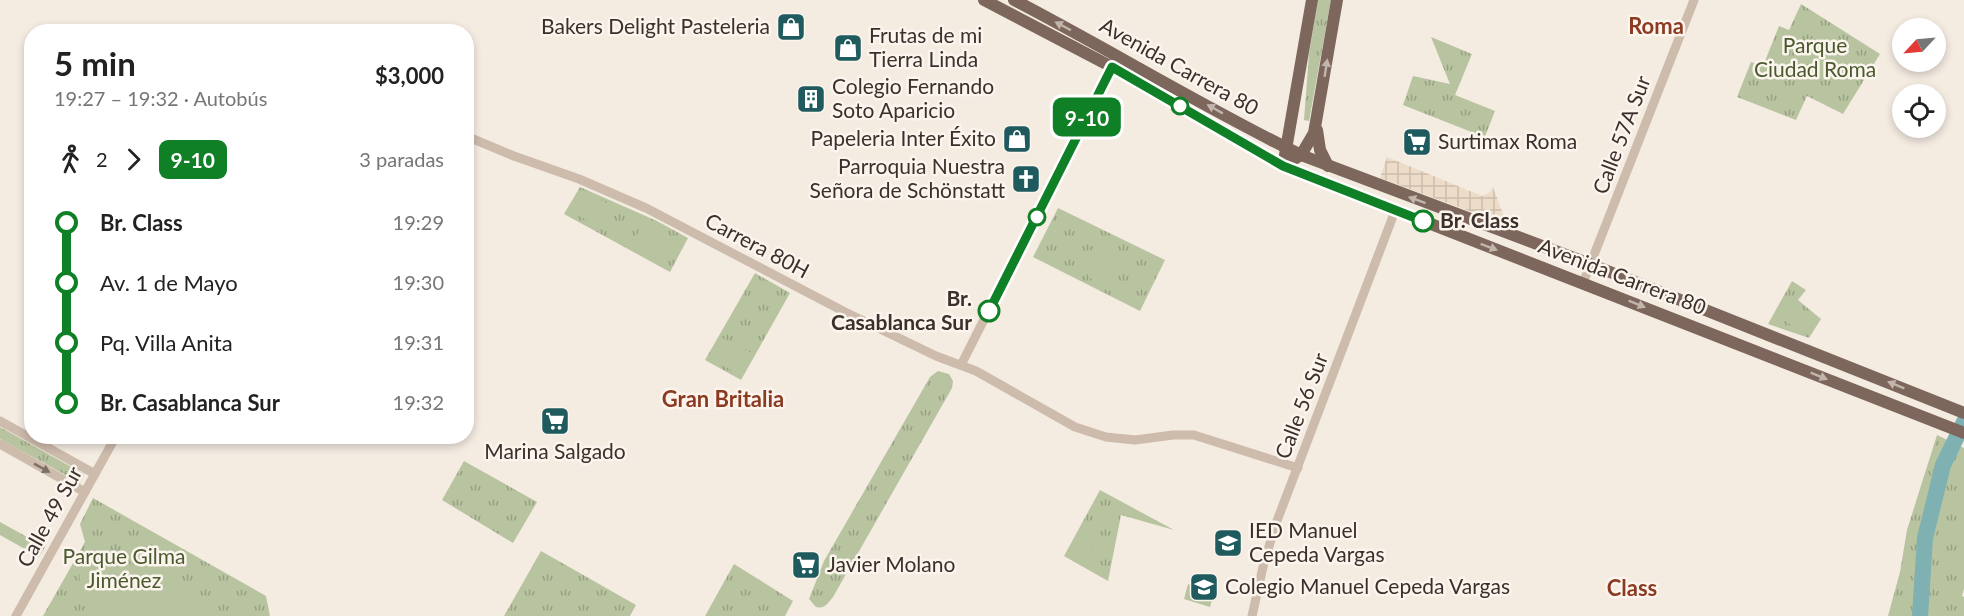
<!DOCTYPE html>
<html lang="es">
<head>
<meta charset="utf-8">
<style>
	:root { --surface:#fff; --page:#f2f2f2; --text:#222; --muted:#767676 }
	body { margin:0; font-family:Lato,sans-serif; background:var(--page); color:var(--text); height:100vh; display:flex; flex-direction:column; font-size:22px; white-space:nowrap }
	* { box-sizing:border-box; margin:0 }
	p { font-size:20px; color:var(--muted) }
	.icon { flex:none; width:33px; height:33px; fill:none; stroke:currentColor; stroke-width:2; stroke-linecap:round; stroke-linejoin:round }
	.map { position:relative; flex:1; overflow:hidden }
	.drawer { position:absolute; left:24px; top:24px; width:450px; height:420px; display:flex; flex-direction:column; background:var(--surface); border-radius:24px; box-shadow:0 3px 9px #0003 }
	.drawer>* { flex:none }
	.badge { padding:0 12px; border-radius:9px; font-size:21px; line-height:39px }
	.needle { width:39px; rotate:244deg }
	.tools { position:absolute; left:1892px; top:18px; display:grid; gap:12px }
	.tools a { display:grid; place-items:center; width:54px; height:54px; border-radius:50%; background:var(--surface); box-shadow:0 3px 9px #0003; font-size:30px }
	.map>.badge { position:absolute; translate:-50% -50%; box-shadow:0 0 0 3px #fff }
	.legs { display:flex; align-items:center; gap:9px; height:66px; padding:0 30px; font-size:20px }
	.legs p { margin-inline-start:auto }
	.overview { display:flex; align-items:center; justify-content:space-between; height:102px; padding:0 30px }
	h1 { font-size:33px; font-weight:700; line-height:45px }
	ul { padding:0 30px; list-style:none }
	li { display:flex; align-items:center; gap:21px; height:60px; font-size:22px }
	li i { display:grid; place-items:center; width:9px; height:100%; margin:0 8px; background:currentColor }
	li i::after { content:''; width:15px; height:15px; margin:-8px; border:4px solid; border-radius:50%; background:var(--surface) }
	li p { margin-inline-start:auto }
	li:first-child i { background:linear-gradient(#0000 50%,currentColor 0) }
	li:last-child i { background:linear-gradient(currentColor 50%,#0000 0) }
	.map>svg:first-child { display:block }
	.grass { fill:url(#grass-tufts) }
	.pitch { fill:#b8c4a0 }
	.plaza { fill:url(#plaza-grid) }
	.lines { fill:none; stroke-linecap:round; stroke-linejoin:round }
	.river { stroke:#7fb0b2; stroke-width:16 }
	.tertiary { stroke:#cdbbac; stroke-width:9 }
	.primary { stroke:#7d675c; stroke-width:12 }
	.oneway { fill:#c2b5ac }
	.oneway2 { fill:#7d6f65 }
	.line-1-casing { stroke:#fff; stroke-width:14 }
	.line-1 { stroke:#0f8026; stroke-width:9 }
	.stop-1-dot { fill:#fff; stroke:#0f8026; stroke-width:3 }
	.labels { text-anchor:middle; stroke-width:5; stroke-linejoin:round; paint-order:stroke }
	.poi-label { font-size:21px; fill:#3b302b; stroke:#fbf5ee; text-anchor:start }
	.park-label { font-size:21px; fill:#4a5a2e; stroke:#fbf5ee }
	.street-label { font-size:21px; fill:#3b302b; stroke:#fbf5ee }
	.stop-label { font-size:21px; font-weight:bold; fill:#3b302b; stroke:#fbf5ee; text-anchor:start }
	.neighbourhood-label { font-size:22px; font-weight:bold; fill:#8c3b22; stroke:#fbf5ee }
</style>
</head>
<body>
<div class="map">
<svg width="1964" height="616" viewBox="0 0 1964 616">
	<defs>
		<pattern id="grass-tufts" width="24" height="20" patternUnits="userSpaceOnUse" patternTransform="scale(1.5)"><rect width="24" height="20" fill="#b8c4a0"/><path d="M3 7l-1-3M5 7V3M7 7l1-3M15 17l-1-3M17 17v-4M19 17l1-3" fill="none" stroke="#97a083"/></pattern>
		<pattern id="plaza-grid" width="8" height="8" patternUnits="userSpaceOnUse" patternTransform="scale(1.5)"><rect width="8" height="8" fill="#ecdcc8"/><path d="M0 4h8M4 0v8" fill="none" stroke="#cbbdac"/></pattern>
	</defs>
	<rect width="100%" height="100%" fill="#f4ebe1"/>
	<g class="grass">
		<path d="M1318,0H1331L1309,121L1304,120L1309,54Z"/>
		<path d="M1801,4L1880,54L1843,114L1807,96L1796,120L1737,97L1751,62L1763,66L1779,26L1789,30Z"/>
		<path d="M1431,37L1472,54L1455,95L1495,111L1480,149L1474,133L1403,105L1413,76L1450,84Z"/>
		<path d="M580,187L657,221L688,238L670,272L564,214Z"/>
		<path d="M1058,208L1165,260L1140,311L1033,257Z"/>
		<path d="M755,273L790,293L741,380L705,360Z"/>
		<path d="M1792,281L1806,290L1798,300L1821,319L1809,338L1768,324Z"/>
		<path d="M938,371L949,374L953,381L952,388L833,597C828,603 825,609 816,607L809,599L824,561L930,377Z"/>
		<path d="M0,427L84,474L80,483L0,439Z"/>
		<path d="M1937,435L1964,448V589L1962,596L1964,597V616H1888L1900,572L1907,530Z"/>
		<path d="M464,461L537,502L513,543L442,500Z"/>
		<path d="M1100,490L1174,530L1121,515L1108,581L1064,556Z"/>
		<path d="M93,498L266,596L270,616H43L85,542L80,524Z"/>
		<path d="M0,522L45,547L39,557L0,535Z"/>
		<path d="M541,551L636,605L630,616H504Z"/>
		<path d="M734,564L793,601L785,616H705Z"/>
	</g>
	<g class="pitch">
		<path d="M583,190L617,209L605,230L571,212Z"/>
		<path d="M643,223L677,242L666,263L632,245Z"/>
		<path d="M1110,241L1121,265L1090,279L1079,256Z"/>
		<path d="M1787,301L1814,320L1804,334L1777,315Z"/>
		<path d="M719,336L753,354L742,376L708,357Z"/>
		<path d="M1085,526L1100,535L1082,566L1067,557Z"/>
		<path d="M95,557L107,561L117,579L119,570L123,565L133,564L202,599L226,616H95C87,599 73,581 83,563Z"/>
		<path d="M1188,584L1214,592L1210,607L1184,599Z"/>
	</g>
	<path class="plaza" d="M1387,157L1482,196L1489,193L1493,187L1507,225L1380,178Z"/>
	<g class="lines">
		<path class="river" d="M1920,616L1925,538L1943,465L1964,422"/>
		<g class="tertiary">
			<path d="M466,136L514,156L579,179L646,208L843,311L936,356L976,371L1075,427L1106,437L1135,440L1173,435H1194L1298,468"/>
			<path d="M1583,283L1694,0"/>
			<path d="M961,365L1112,67V62"/>
			<path d="M0,421L95,474"/>
			<path d="M0,444L85,492"/>
			<path d="M16,616L116,436"/>
			<path d="M1252,616L1263,567L1275,526L1395,211"/>
		</g>
		<g class="primary">
			<path d="M984,0L1112,67L1283,166L1964,433"/>
			<path d="M1014,0C1110,50 1203,107 1301,155L1590,264L1964,413"/>
			<path d="M1317,130L1320,150L1328,166"/>
			<path d="M1285,155L1312,0"/>
			<path d="M1283,166L1301,155L1314,133L1337,0"/>
		</g>
	</g>
	<defs><path id="oneway-solid" d="M-6-.8H1V-3.2L6.5 0L1 3.2V.8H-6Z" transform="scale(1.5)"/></defs>
	<g class="oneway">
		<use href="#oneway-solid" transform="translate(1063 26) rotate(-152)"/>
		<use href="#oneway-solid" transform="translate(1326 68) rotate(-81)"/>
		<use href="#oneway-solid" transform="translate(1215 109) rotate(-151)"/>
		<use href="#oneway-solid" transform="translate(1417 200) rotate(-160)"/>
		<use href="#oneway-solid" transform="translate(1489 247) rotate(21)"/>
		<use href="#oneway-solid" transform="translate(1637 304) rotate(22)"/>
		<use href="#oneway-solid" transform="translate(1819 376) rotate(22)"/>
		<use href="#oneway-solid" transform="translate(1896 385) rotate(-158)"/>
	</g>
	<use class="oneway2" href="#oneway-solid" transform="translate(42 468) rotate(29)"/>
	<g class="lines">
		<g class="line-1-casing">
			<path id="line-1" d="M989,311L1112,67L1283,166L1423,221"/>
		</g>
		<use href="#line-1" class="line-1"/>
	</g>
	<defs>
		<g id="shop-square" transform="scale(1.5)"><rect x="-9" y="-9" width="18" height="18" rx="4" fill="#1f5a5e" stroke="#fbf5ee"/><path d="M-5-2.5h2.3a2.7 3.5 0 0 1 5.4 0H5L5.5 6h-11ZM-1.5-2.5h3a1.5 2.3 0 0 0-3 0Z" fill="#fff"/></g>
		<g id="building-square" transform="scale(1.5)"><rect x="-9" y="-9" width="18" height="18" rx="4" fill="#1f5a5e" stroke="#fbf5ee"/><path d="M-4-6H4V6H1V3H-1V6H-4ZM-2.5-4.3h1.7v1.8h-1.7ZM.8-4.3h1.7v1.8H.8ZM-2.5-1h1.7V.8h-1.7ZM.8-1h1.7V.8H.8Z" fill="#fff"/></g>
		<g id="supermarket-square" transform="scale(1.5)"><rect x="-9" y="-9" width="18" height="18" rx="4" fill="#1f5a5e" stroke="#fbf5ee"/><path d="M-6-5.5h2.5l.6 2H6L4.5 2H-2.5L-4.4-4H-6ZM-1.5 3.2a1.3 1.3 0 1 0 .1 0ZM3 3.2a1.3 1.3 0 1 0 .1 0Z" fill="#fff"/></g>
		<g id="church-square" transform="scale(1.5)"><rect x="-9" y="-9" width="18" height="18" rx="4" fill="#1f5a5e" stroke="#fbf5ee"/><path d="M-1.2-6h2.4v3.5h3.3v2.4h-3.3V6h-2.4V-.1h-3.3v-2.4h3.3Z" fill="#fff"/></g>
		<g id="school-square" transform="scale(1.5)"><rect x="-9" y="-9" width="18" height="18" rx="4" fill="#1f5a5e" stroke="#fbf5ee"/><path d="M0-5L7-2L0 1L-7-2ZM-4 1L0 2.5L4 1V4Q0 6-4 4Z" fill="#fff"/></g>
	</defs>
	<g fill-rule="evenodd">
		<use href="#shop-square" x="791" y="27"/>
		<use href="#shop-square" x="848" y="48"/>
		<use href="#building-square" x="811" y="99"/>
		<use href="#shop-square" x="1017" y="139"/>
		<use href="#supermarket-square" x="1417" y="142"/>
		<use href="#church-square" x="1026" y="179"/>
		<use href="#supermarket-square" x="555" y="421"/>
		<use href="#school-square" x="1228" y="543"/>
		<use href="#supermarket-square" x="806" y="565"/>
		<use href="#school-square" x="1204" y="587"/>
	</g>
	<g class="stop-1-dot">
		<circle cx="1180" cy="106" r="8"/>
		<circle cx="1037" cy="217" r="8"/>
		<circle cx="1423" cy="221" r="10"/>
		<circle cx="989" cy="311" r="10"/>
	</g>
	<g class="labels">
		<g class="poi-label">
			<text x="770" y="34" text-anchor="end">Bakers Delight Pasteleria</text>
			<text x="869" y="43">Frutas de mi<tspan x="869" dy="24">Tierra Linda</tspan></text>
			<text x="832" y="94">Colegio Fernando<tspan x="832" dy="24">Soto Aparicio</tspan></text>
			<text x="996" y="146" text-anchor="end">Papeleria Inter Éxito</text>
			<text x="1438" y="149">Surtimax Roma</text>
			<text x="1005" y="174" text-anchor="end">Parroquia Nuestra<tspan x="1005" dy="24">Señora de Schönstatt</tspan></text>
			<text x="555" y="459" text-anchor="middle">Marina Salgado</text>
			<text x="1249" y="538">IED Manuel<tspan x="1249" dy="24">Cepeda Vargas</tspan></text>
			<text x="827" y="572">Javier Molano</text>
			<text x="1225" y="594">Colegio Manuel Cepeda Vargas</text>
		</g>
		<g class="park-label">
			<text x="1815" y="53">Parque<tspan x="1815" dy="24">Ciudad Roma</tspan></text>
			<text x="124" y="564">Parque Gilma<tspan x="124" dy="24">Jiménez</tspan></text>
		</g>
		<g class="street-label">
			<text transform="translate(1179 67) rotate(29)" y="7">Avenida Carrera 80</text>
			<text transform="translate(1622 135) rotate(-69)" y="7">Calle 57A Sur</text>
			<text transform="translate(757 246) rotate(28)" y="7">Carrera 80H</text>
			<text transform="translate(1622 277) rotate(21)" y="7">Avenida Carrera 80</text>
			<text transform="translate(1302 406) rotate(-69)" y="7">Calle 56 Sur</text>
			<text transform="translate(50 517) rotate(-61)" y="7">Calle 49 Sur</text>
		</g>
		<g class="stop-label">
			<text x="1440" y="228">Br. Class</text>
			<text x="972" y="306" text-anchor="end">Br.<tspan x="972" dy="24">Casablanca Sur</tspan></text>
		</g>
		<g class="neighbourhood-label">
			<text x="1656" y="34">Roma</text>
			<text x="723" y="407">Gran Britalia</text>
			<text x="1632" y="596">Class</text>
		</g>
	</g>
</svg>
<div class="tools">
<a><svg class="needle" viewBox="-14 -14 28 28"><path d="M0-13l5 13h-10z" fill="#e53935"/><path d="M0 13l5-13h-10z" fill="#767676"/></svg></a>
<a><svg class="icon" aria-label="locate" viewBox="0 0 24 24"><circle cx="12" cy="12" r="6"/><path d="M12 2v4M12 18v4M2 12h4M18 12h4"/></svg></a>
</div>
<b class="badge" style="left:1087px;top:117px;background:#0f8026;color:#fff">9-10</b>
<section class="drawer">
<div class="overview"><div><h1>5 min</h1><p>19:27 – 19:32 · Autobús</p></div><b>$3,000</b></div>
<div class="legs"><svg class="icon" aria-label="walk" viewBox="0 0 24 24"><circle cx="13" cy="4" r="2"/><path d="M13 8l-2 6 4 7M11 14l-3 7M7 12l3-4h3l4 4"/></svg>2<svg class="icon" aria-label="forward" viewBox="0 0 24 24"><path d="M9 5l7 7-7 7"/></svg><b class="badge" style="background:#0f8026;color:#fff">9-10</b><p>3 paradas</p></div>
<ul>
<li><i style="color:#0f8026"></i><b>Br. Class</b><p>19:29</p></li>
<li><i style="color:#0f8026"></i><span>Av. 1 de Mayo</span><p>19:30</p></li>
<li><i style="color:#0f8026"></i><span>Pq. Villa Anita</span><p>19:31</p></li>
<li><i style="color:#0f8026"></i><b>Br. Casablanca Sur</b><p>19:32</p></li>
</ul>
</section>
</div>
</body>
</html>
